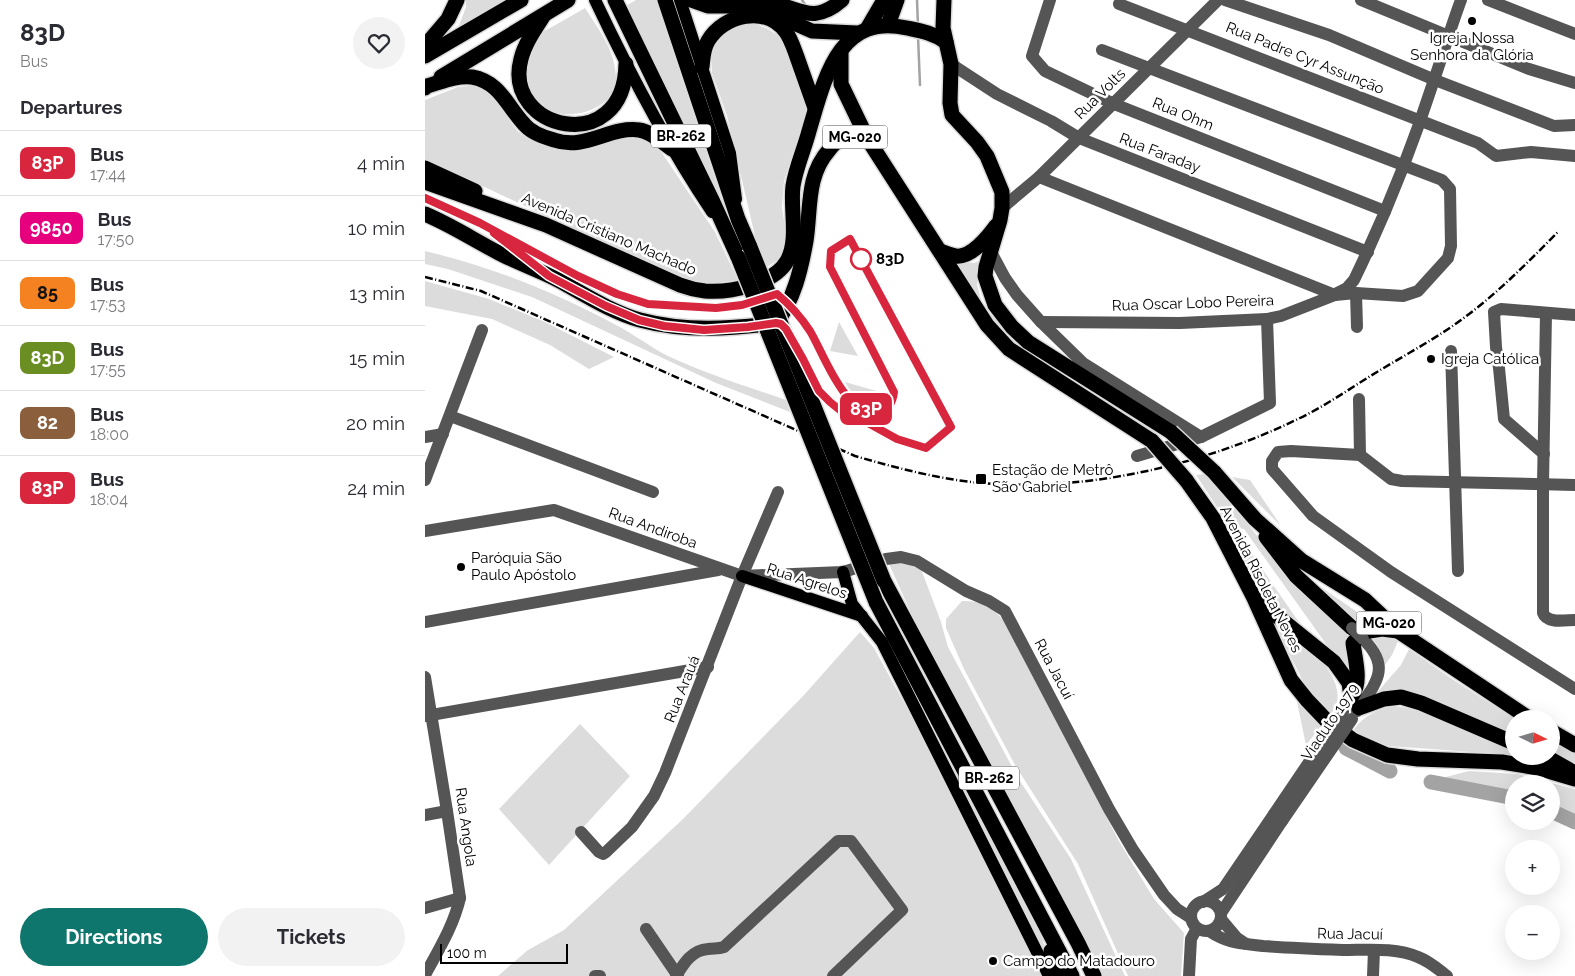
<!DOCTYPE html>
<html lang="en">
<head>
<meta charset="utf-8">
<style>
	:root { --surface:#fff; --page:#f2f2f3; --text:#2b2b33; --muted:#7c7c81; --line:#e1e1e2; --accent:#0f766e }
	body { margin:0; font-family:Raleway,sans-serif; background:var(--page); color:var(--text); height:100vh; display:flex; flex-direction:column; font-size:19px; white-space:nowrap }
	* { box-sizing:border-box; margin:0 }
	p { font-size:16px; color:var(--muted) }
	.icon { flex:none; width:28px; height:28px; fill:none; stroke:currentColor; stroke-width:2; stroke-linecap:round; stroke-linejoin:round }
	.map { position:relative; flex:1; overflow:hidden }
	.side { display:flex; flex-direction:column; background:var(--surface); width:425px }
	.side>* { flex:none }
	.badge { padding:0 10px; border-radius:8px; font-size:18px; line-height:32px }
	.needle { width:32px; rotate:95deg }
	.tools { position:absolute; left:1080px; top:710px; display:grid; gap:10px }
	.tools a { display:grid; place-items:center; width:55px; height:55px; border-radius:50%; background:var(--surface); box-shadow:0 5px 20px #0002; font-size:25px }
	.scale { position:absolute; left:15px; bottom:12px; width:128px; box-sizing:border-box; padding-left:5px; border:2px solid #000; border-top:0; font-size:14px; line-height:18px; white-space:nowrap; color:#000; -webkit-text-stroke:4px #fff; paint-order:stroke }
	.map>.badge { position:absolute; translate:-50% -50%; box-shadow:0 0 0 2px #fff }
	h2 { padding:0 20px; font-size:19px; line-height:45px }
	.round { display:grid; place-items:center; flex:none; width:52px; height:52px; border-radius:26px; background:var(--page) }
	.overview { display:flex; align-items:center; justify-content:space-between; height:85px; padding:0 20px }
	h1 { font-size:24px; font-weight:700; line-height:38px }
	.cta { display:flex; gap:10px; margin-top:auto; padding:10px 20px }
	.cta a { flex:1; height:58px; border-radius:30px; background:var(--accent); color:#fff; font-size:20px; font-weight:700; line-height:58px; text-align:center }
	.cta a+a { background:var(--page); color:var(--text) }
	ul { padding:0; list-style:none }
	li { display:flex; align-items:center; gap:15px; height:65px; padding:0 20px; border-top:1px solid var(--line) }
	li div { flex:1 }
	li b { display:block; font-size:19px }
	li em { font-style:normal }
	li .badge { min-width:55px; font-weight:700; text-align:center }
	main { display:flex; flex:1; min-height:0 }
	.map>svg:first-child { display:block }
	.green { fill:#dcdcdc }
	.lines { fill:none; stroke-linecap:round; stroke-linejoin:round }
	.stream { stroke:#a3a3a3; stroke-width:2.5 }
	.river { stroke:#a3a3a3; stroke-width:15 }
	.major-casing { stroke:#dbdbdb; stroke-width:15 }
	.highway-casing { stroke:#dbdbdb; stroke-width:18 }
	.minor { stroke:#555; stroke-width:12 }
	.major { stroke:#000; stroke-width:12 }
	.highway { stroke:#000; stroke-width:15 }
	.rail { stroke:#000; stroke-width:2.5; stroke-dasharray:8 2.5 1 2.5; stroke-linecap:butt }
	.highway-bridge-casing { stroke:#dbdbdb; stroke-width:18; stroke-linecap:butt }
	.minor-bridge { stroke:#555; stroke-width:12 }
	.highway-bridge { stroke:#000; stroke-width:15 }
	.line-casing { stroke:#fff; stroke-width:11 }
	.line { stroke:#d7263d; stroke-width:8 }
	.poi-dot { fill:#000; stroke:#fff; stroke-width:2 }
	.stop-dot { fill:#fff; stroke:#d7263d; stroke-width:2.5 }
	.labels { text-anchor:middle; stroke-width:5; stroke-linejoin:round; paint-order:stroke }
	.shield { fill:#fff; stroke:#4c4c4c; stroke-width:1 }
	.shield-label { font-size:14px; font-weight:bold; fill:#000 }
	.poi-label { font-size:15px; fill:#000; stroke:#fff; text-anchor:start }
	.street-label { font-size:15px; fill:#000; stroke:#fff }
	.stop-label { font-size:15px; font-weight:bold; fill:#000; stroke:#fff; text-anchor:start }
</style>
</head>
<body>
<main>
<section class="side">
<div class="overview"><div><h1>83D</h1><p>Bus</p></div><a class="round"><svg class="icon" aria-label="heart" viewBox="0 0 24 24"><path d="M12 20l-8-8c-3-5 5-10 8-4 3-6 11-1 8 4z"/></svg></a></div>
<h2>Departures</h2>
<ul>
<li><span class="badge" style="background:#d7263d;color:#fff">83P</span><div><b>Bus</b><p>17:44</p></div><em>4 min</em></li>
<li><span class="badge" style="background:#e6007e;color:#fff">9850</span><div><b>Bus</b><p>17:50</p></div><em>10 min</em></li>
<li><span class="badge" style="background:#f58220;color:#111">85</span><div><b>Bus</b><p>17:53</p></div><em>13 min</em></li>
<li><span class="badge" style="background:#6b8e23;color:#fff">83D</span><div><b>Bus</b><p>17:55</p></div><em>15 min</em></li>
<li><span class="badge" style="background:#8b5e3c;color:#fff">82</span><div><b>Bus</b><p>18:00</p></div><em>20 min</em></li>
<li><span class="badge" style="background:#d7263d;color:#fff">83P</span><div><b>Bus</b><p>18:04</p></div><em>24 min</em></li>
</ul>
<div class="cta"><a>Directions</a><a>Tickets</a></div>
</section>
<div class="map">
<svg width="1150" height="976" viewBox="0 0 1150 976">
	<rect width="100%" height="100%" fill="#fff"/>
	<g class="green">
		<path d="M41,0H79L32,31L41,7Z"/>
		<path d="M211,0H231L306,227L199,7Z"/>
		<path d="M160,8C174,30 190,50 191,77C193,123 91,135 103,62C104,54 104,42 110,36C113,33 120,31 123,29C136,22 148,15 160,8Z"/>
		<path d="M328,23L343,29L359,40L386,110L380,135L368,152L359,181L357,207L361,234L359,250L353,260L340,268L333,249L302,116L287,73L286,53L294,37L311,26Z"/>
		<path d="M54,85C60,90 68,95 72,101C80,111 86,127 97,135C113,146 146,154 164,149C171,148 176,144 182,142C199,135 215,137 231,144L290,232L313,280C289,285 277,284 253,278L0,159V100L33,87Z"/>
		<path d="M0,251C67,267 130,292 191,325C209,334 225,347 243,356C281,374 321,386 361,400L365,412L291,383L107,297L23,269L0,264Z"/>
		<path d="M559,259L552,284L557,305L583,334L623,362L733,431L727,434L584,342L551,301L531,262L549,263Z"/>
		<path d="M0,281L64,299L120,322L189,357L164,369L125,345L67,319L0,306Z"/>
		<path d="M414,322L433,356L405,351Z"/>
		<path d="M420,382L455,392L457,396C444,411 427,396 420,382Z"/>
		<path d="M780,474L826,528L863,576L928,635L929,683L819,529L805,527L771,475Z"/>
		<path d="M807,477L825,480L856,526Z"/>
		<path d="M811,539L817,540L887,641L834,595Z"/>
		<path d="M473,561L496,569L516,622L523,647L593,778L646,859L700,976H676L513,673L464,564Z"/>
		<path d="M877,574L951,625L938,628L889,587Z"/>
		<path d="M537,601C560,601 567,607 582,624L695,843L729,899L759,933L756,976H703L653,864L590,765L539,669L521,628V619Z"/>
		<path d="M843,612C866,632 934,679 906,714L881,687Z"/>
		<path d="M442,616L466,637L608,909L624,960L538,792Z"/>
		<path d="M435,632L449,648L495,732L617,976H73L103,950L139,930L258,819L379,695Z"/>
		<path d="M942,634L960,636L973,641L967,655L960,665C957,651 952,643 942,634Z"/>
		<path d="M984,649L1027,679L1090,719H1089V738L1019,709L948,697L976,665Z"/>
		<path d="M872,702L896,726L881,745Z"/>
		<path d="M966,706L995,709L1089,747V755L964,746L939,738L929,729C939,716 950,711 966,706Z"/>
		<path d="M155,724L205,776L124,865L74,809Z"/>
		<path d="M1126,739L1150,752V765L1126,754Z"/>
		<path d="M1044,771L1092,774L1150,789V819L1126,809V784H1089V794L1013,779Z"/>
	</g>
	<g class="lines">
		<g class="stream">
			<path d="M377,0L382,7"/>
			<path d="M492,0L493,26"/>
			<path d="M493,36L495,85"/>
		</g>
		<g class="river">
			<path d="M921,748L965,771"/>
			<path d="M1006,782L1089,798"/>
			<path d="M1126,811L1150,822"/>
		</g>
		<g class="major-casing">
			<g id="major">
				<path d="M170,0C205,74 242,145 287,212"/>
				<path d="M255,0L305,153L311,199"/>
				<path d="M418,572L427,604L457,642L624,976"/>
				<path d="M317,576L437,616"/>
			</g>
		</g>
		<g class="highway-casing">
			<g id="highway">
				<path d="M190,0L288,202L313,257"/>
				<path d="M240,0L313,219L325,247"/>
				<path d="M266,0L283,6H330L387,31L432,33"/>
				<path d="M519,0L518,28L526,64L525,103L527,115L552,142L562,156L577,192V208L575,220L561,267L560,276L570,305L587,327L603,342L746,432"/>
				<path d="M337,4C369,0 383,30 417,0"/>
				<path d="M119,15C110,29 100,43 96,59C77,130 199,159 201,64"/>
				<path d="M463,25L472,0"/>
				<path d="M442,29L459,0"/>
				<path d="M0,46L23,19L32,0"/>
				<path d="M416,53V84L442,138"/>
				<path d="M0,56L96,0"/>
				<path d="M277,67C278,58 278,49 283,41C299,14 341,5 361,32C366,39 369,49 372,57C378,74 384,91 390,108"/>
				<path d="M16,77L143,0"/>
				<path d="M0,88L2,86C16,82 32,75 47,77C75,82 82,106 99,124C106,133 118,137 129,140C160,151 185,126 214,130C227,132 237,142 247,149"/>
				<path d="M0,168L50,191"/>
				<path d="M0,182L121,225L255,285C263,288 271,290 280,291C305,293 349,284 362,261C374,240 365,209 368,186C371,167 379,150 384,131C399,81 413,12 482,28C496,31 508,33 521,42"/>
				<path d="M0,214C26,225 49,240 74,253C93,263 114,270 133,280C159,294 186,312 215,320C260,332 306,329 351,323C369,300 376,269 381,241C386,209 381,176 404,150C407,146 410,142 415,140C423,136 433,138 442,138L562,325L584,349L727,441"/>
				<path d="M515,251C520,253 526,255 531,256C546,258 563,237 571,226"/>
				<path d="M789,472L830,519L877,561L940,600L973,631L1105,719"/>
				<path d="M761,480L788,518L828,596L866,680L882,700L902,721L928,740L962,755L993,759L1077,762L1113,768L1150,779"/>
				<path d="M841,537L871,576L927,628"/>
				<path d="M459,581L653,943L669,976"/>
				<path d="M831,599L909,662L924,683L926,697"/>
				<path d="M451,602L647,976"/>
				<path d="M927,696C937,682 930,659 928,643L938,632L957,629L973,631"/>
				<path d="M934,708L959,699L976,697L996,703L1089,743"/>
				<path d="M1126,731L1150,745"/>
				<path d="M1120,756L1150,773"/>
				<path d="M626,951L634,976"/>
			</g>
		</g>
		<g class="minor">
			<path d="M625,0L607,56L620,71L689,104L960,211"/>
			<path d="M800,0L904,35L1010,80L1129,126L1150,125"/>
			<path d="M936,0L1104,69L1150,83"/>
			<path d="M1063,0L1150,34"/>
			<path d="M694,4L1053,143L1071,156L1106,152L1150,156"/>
			<path d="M526,64L572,94L626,121L654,138L943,252"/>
			<path d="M614,177L910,295"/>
			<path d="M577,208L614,177L793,0"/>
			<path d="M566,252L580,278L592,295L616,322L658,363L776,437"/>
			<path d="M912,293L922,288L929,280C960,216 987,148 1009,80C1018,54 1026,27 1036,0"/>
			<path d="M931,293L932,327"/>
			<path d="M1121,313L1118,484V613C1122,624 1140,620 1150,620"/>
			<path d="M616,322L755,323L842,319L856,316L910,295L931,293L978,296L993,291L1023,258L1026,246L1025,189L1017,180L677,50"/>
			<path d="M1026,351L1033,571"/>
			<path d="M934,399L935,455"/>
			<path d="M25,416L228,492"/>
			<path d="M0,437L18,434"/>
			<path d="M1119,454L1079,419L1074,368L1071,347L1069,312L1076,309L1150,315"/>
			<path d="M712,456L776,437L845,403L842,319"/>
			<path d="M0,480L57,330"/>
			<path d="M1150,485L977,481L966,479L935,455L866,451L853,452L847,461V469L888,516L966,572L1150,689"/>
			<path d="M0,531L129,510L317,576L418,572L461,559L476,557L492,561L541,591L564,601L580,611L684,809L708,850L739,895L752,909L766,918"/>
			<path d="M0,622L293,570"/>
			<path d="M0,677L22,811L35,898C29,925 13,951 0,975"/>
			<path d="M932,711C951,683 967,667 938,639"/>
			<path d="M0,716L283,667"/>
			<path d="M0,815L22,811"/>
			<path d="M156,832L174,852L178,854L181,852L207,827L229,796L240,773L317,576L353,492"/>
			<circle cx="781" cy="916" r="15"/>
			<path d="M778,902L798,889L849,814"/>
			<path d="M0,908L35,898"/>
			<path d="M796,913L857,821"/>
			<path d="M796,919L812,938L821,944"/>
			<path d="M221,929L253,976"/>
			<path d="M784,931C804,944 815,943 838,946C865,948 891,949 918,950C942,950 971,947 993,957C1004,961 1013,969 1022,976"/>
			<path d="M170,976H175"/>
			<path d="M251,976C259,963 267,950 283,949C289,948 293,949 299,947L413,841H426L477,910L408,976"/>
			<path d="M764,976L766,939L772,928"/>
			<path d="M948,976L949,950"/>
		</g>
		<use href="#major" class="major"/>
		<use href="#highway" class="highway"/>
		<path class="rail" d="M0,277L56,291L430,456C472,468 513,479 556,483C663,492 779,465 875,418C902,405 927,387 952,372C980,355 1010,339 1036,320C1072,294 1102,263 1134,231"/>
		<g class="highway-bridge-casing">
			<g id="highway-bridge">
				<path d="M325,247L459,581"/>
				<path d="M313,257L451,602"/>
				<path d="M746,432L789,472"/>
				<path d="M727,441L761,480"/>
			</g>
		</g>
		<g class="minor-bridge">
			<path d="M927,628L938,639"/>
			<path d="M849,814L918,712"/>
			<path d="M857,821L927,719"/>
		</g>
		<use href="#highway-bridge" class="highway-bridge"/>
	</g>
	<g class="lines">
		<g class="line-casing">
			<path id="line" d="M0,198L55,223L153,276L192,294L223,304L291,308L317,305L352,294C364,304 376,317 385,331C399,354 420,418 454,411C465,409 468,401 469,392L405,267L406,251L425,239L526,427L501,448L472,439L443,423L421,415L405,402L394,391L378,359L361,329L356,324L351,323L323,327L279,330L239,326L214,320L181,306L124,276L69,233"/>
		</g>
		<use href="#line" class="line"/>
	</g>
	<g class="poi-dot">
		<circle cx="1047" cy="21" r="5"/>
		<circle cx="1006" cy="359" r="5"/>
		<rect x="550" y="473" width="12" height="12" rx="2.5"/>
		<circle cx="36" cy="567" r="5"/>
		<circle cx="568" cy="961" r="5"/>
	</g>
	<circle class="stop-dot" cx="436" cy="259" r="10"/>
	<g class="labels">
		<g class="shield">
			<rect x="226" y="124.5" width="60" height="23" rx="4"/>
			<rect x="397.5" y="125.5" width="65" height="23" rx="4"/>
			<rect x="931.5" y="611.5" width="65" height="23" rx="4"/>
			<rect x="534" y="766.5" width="60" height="23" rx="4"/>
		</g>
		<g class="shield-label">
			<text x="256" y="141">BR-262</text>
			<text x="430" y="142">MG-020</text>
			<text x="964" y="628">MG-020</text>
			<text x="564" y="783">BR-262</text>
		</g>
		<g class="poi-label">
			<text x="1047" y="43" text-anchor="middle">Igreja Nossa<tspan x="1047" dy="17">Senhora da Glória</tspan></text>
			<text x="1016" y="364">Igreja Católica</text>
			<text x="567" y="475">Estação de Metrô<tspan x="567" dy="17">São Gabriel</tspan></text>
			<text x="46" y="563">Paróquia São<tspan x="46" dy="17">Paulo Apóstolo</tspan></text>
			<text x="578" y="966">Campo do Matadouro</text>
		</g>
		<g class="street-label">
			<text transform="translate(880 58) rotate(22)" y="5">Rua Padre Cyr Assunção</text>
			<text transform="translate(675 94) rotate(-45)" y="5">Rua Volts</text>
			<text transform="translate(758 114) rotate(22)" y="5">Rua Ohm</text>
			<text transform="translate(735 153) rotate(21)" y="5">Rua Faraday</text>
			<text transform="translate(184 234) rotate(23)" y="5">Avenida Cristiano Machado</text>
			<text transform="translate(768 303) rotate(-2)" y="5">Rua Oscar Lobo Pereira</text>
			<text transform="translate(228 528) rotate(20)" y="5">Rua Andiroba</text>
			<text transform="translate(836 579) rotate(63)" y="5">Avenida Risoleta Neves</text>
			<text transform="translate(382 581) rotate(18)" y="5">Rua Agrelos</text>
			<text transform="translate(629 669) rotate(62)" y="5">Rua Jacuí</text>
			<text transform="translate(257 689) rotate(-68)" y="5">Rua Arauá</text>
			<text transform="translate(905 722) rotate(-56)" y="5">Viaduto 1979</text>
			<text transform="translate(41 827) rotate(82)" y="5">Rua Angola</text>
			<text transform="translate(925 934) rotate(1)" y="5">Rua Jacuí</text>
		</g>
		<g class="stop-label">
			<text x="451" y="264">83D</text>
		</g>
	</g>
</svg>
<div class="tools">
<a><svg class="needle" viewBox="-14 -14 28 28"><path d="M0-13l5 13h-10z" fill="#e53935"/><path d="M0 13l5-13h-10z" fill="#7c7c81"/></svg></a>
<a><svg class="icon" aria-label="layers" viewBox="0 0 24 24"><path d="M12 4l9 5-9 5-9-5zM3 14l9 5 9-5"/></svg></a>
<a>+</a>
<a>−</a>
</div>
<div class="scale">100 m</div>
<b class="badge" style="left:441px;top:409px;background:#d7263d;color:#fff">83P</b>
</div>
</main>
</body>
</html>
